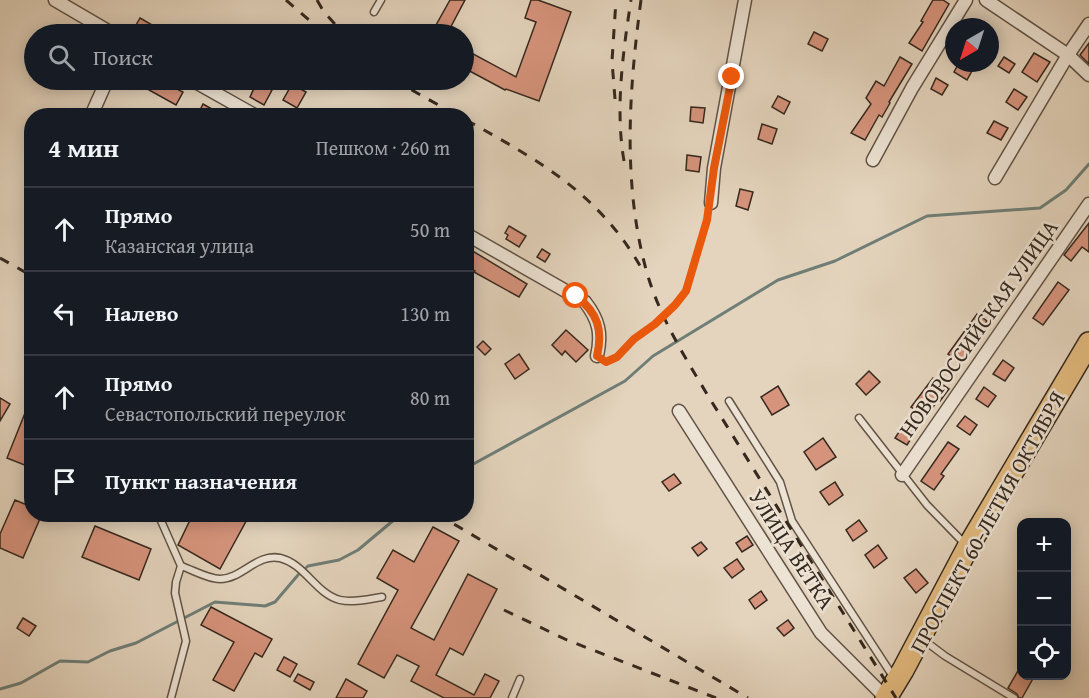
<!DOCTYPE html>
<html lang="ru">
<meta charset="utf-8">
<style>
:root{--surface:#171b24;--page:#20242c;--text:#f1f3f6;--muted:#9ea1a6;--line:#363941}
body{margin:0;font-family:"Gentium Book Plus",serif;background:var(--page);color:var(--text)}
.controls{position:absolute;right:18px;bottom:18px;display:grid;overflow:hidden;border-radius:12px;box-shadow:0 3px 15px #0003}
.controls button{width:54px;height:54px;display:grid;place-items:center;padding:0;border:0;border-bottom:2px solid var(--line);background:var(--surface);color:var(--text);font:30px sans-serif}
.compass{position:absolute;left:945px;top:18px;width:54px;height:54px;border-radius:50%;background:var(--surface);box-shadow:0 3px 15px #0003;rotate:219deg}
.stop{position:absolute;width:18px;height:18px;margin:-14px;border:4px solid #ea580c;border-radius:50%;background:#fff}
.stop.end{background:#ea580c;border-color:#fff;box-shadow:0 2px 6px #0008}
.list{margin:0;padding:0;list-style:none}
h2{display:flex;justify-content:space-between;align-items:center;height:78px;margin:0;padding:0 24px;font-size:26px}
h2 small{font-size:20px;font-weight:400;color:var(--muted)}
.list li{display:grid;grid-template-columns:39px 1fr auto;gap:18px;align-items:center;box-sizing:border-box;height:84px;padding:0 24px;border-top:2px solid var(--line)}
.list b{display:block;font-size:22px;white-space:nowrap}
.list p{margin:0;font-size:20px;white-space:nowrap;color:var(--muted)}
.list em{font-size:20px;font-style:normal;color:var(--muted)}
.icon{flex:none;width:33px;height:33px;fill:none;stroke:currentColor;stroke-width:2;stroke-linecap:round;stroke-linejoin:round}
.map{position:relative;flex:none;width:1089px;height:698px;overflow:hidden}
.search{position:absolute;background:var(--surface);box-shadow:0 3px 15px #0003;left:24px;top:24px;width:450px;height:66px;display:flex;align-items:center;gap:15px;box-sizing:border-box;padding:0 21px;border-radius:33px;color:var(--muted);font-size:22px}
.panel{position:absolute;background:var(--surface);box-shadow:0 3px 15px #0003;left:24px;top:108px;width:450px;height:414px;border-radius:24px}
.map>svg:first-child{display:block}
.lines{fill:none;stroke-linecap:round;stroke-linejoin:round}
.stream{stroke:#6f7e77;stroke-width:3}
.building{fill:#d7947d;stroke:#35281e;stroke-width:1.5}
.service-casing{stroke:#615346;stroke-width:9}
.minor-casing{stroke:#615346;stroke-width:15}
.trunk-casing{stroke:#35281e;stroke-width:24}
.path{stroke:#35281e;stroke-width:2;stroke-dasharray:1.5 3;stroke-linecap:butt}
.service{stroke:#ede3d4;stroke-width:6}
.minor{stroke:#ede3d4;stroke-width:12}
.trunk{stroke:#e2ba7e;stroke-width:21}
.rail{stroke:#35281e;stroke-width:3;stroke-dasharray:10 10;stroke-linecap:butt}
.route{stroke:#ea580c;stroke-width:8}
.labels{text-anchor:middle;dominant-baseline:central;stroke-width:5;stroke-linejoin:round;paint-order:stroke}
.street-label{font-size:22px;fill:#35281e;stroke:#ede3d4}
</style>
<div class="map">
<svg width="1089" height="698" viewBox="0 0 1089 698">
<rect width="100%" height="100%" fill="#e4d4bd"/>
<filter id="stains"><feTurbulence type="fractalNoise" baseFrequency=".00333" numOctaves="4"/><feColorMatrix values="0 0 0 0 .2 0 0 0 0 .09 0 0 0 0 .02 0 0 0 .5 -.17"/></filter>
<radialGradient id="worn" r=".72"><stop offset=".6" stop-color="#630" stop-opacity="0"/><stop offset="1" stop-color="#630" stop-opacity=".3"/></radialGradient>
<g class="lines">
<g class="stream">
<polyline points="466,468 625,381 653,356 778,280 835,261 927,216 1040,208 1066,190 1089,164"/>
<polyline points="0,689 21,683 60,661 88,662 110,651 136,643 215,602 265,606 275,602 298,575 308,566 339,560 358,550 401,514"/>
</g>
</g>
<g class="building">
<polygon points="450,0 465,0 447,34 431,34"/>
<polygon points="531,0 538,0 571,12 539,101 506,89 505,90 464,68 464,49 516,77 536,22 525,18"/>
<polygon points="933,0 943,0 949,4 922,51 909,43 923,22 921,21"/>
<polygon points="140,18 159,29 156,34 131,34"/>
<polygon points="814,32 828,39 822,51 808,44"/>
<polygon points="1089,43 1089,64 1080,55"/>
<polygon points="1034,53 1050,62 1037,82 1022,72"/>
<polygon points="900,57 912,64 889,102 890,103 882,117 879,115 865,140 851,133 871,104 866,98 876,81 884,86"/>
<polygon points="1004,57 1015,64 1009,73 998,66"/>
<polygon points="959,63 966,63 974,67 967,80 954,72"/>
<polygon points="936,78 948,85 942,95 931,89"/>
<polygon points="131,80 159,80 183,92 176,105"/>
<polygon points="257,82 272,90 264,105 250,97"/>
<polygon points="292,84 306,92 297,108 283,100"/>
<polygon points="1014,89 1027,97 1018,110 1006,102"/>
<polygon points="778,96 790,102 784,114 772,107"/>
<polygon points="203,104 224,116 197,116"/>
<polygon points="691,107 705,108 703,123 690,121"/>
<polygon points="994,121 1008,128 1001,140 987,133"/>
<polygon points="762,124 777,129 772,144 758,139"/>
<polygon points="687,155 701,157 699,172 686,170"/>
<polygon points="740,189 753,192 748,210 736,206"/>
<polygon points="1089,223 1089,252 1082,247 1071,261 1064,255"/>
<polygon points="509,226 526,236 519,247 506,239 508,235 505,233"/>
<polygon points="466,247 527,284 519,297 474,272 475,271 466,266"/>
<polygon points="542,249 550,254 545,262 537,257"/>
<polygon points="1058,282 1069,290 1043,325 1033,318"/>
<polygon points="977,314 987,321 969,346 971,348 960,363 948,354"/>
<polygon points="566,330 588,350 576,362 565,351 562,355 552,345"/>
<polygon points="483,341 491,349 485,355 477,347"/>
<polygon points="519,354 529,369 515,379 505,364"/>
<polygon points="1003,360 1014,368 1005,381 993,374"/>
<polygon points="869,371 880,382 866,395 856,384"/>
<polygon points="933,378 949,389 940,401 938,400 926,417 911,407"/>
<polygon points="778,386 789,405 772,415 761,397"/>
<polygon points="984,387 996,396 988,407 976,399"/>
<polygon points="0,398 10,404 0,421"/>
<polygon points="31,398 32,398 32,468 7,458"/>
<polygon points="965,416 977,425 970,435 957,426"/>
<polygon points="903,426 914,434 907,445 895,438"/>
<polygon points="823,438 836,457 816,470 804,452"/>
<polygon points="948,442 959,449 941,474 944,476 934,490 921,481"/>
<polygon points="674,474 681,483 669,491 662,482"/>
<polygon points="835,482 843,495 829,505 820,492"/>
<polygon points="15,500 32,507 32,514 42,514 23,558 0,548 0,534"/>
<polygon points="193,514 250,514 220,569 178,545"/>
<polygon points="859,520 867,531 853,541 846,530"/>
<polygon points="95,526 151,549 139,580 82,557"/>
<polygon points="433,527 459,541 411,628 434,640 468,574 497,589 463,655 450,648 436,675 474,695 485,674 499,681 490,698 444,698 411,681 419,666 397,655 384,678 358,664 398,590 377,578 393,550 414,562"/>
<polygon points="747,536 753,545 742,552 736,543"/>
<polygon points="701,542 707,549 698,556 692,548"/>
<polygon points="878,545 887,558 874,568 865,555"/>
<polygon points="737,559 744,569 732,578 724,568"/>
<polygon points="916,569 928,583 916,593 904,578"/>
<polygon points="761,591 767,600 755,609 749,600"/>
<polygon points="211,607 272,639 262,657 255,653 234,691 213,680 234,642 201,625"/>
<polygon points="23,618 36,626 29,636 17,628"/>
<polygon points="788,620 794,628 784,636 777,628"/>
<polygon points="284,657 297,664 290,677 277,670"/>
<polygon points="1022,664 1022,675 1035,675 1022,698 1019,698 1017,694 1008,688"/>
<polygon points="298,674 314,682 310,690 294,681"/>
<polygon points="346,679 367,691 363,698 336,698"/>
</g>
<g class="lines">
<g class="service-casing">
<g id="service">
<polyline points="374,12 381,0"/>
<polyline points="729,401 780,482 792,521 894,678"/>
<polyline points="859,418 927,505 965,544"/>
<polyline points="158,514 181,566 176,582 175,593 186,641 171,698"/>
<path d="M181,566C193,570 208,579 220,579C242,579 257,553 280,558C305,564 316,594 340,600C353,603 369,599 382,597"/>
<polyline points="925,641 945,656 1014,698"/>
<polyline points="512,698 520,679"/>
</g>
</g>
<g class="minor-casing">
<g id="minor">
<polyline points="55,0 113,34"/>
<polyline points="986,0 1068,55 1089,75"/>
<polyline points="192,80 256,116"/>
<polyline points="91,116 107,80"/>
<polyline points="873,160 912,88 966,0"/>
<polyline points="995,178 1068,55 1089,24"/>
<polyline points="711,203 714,168 745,0"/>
<path d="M466,234L585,302C599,320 602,334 597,356"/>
<polyline points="679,411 821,633 886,698"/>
<polyline points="902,475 1089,204"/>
</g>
</g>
<g class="trunk-casing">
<polyline id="trunk" points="886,698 903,670 968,547 1089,343"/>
</g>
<path class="path" d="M608,361C619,357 626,345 636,338C652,326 669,314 681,298C694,281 704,236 708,214"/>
<use href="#service" class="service"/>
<use href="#minor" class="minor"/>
<use href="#trunk" class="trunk"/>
<g class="rail">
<polyline points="286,0 325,34"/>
<polyline points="317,0 324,12 344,34"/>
<path d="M641,0C629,90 622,184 647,273C660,318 686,359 710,399L896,698"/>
<polyline points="394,80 458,116"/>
<polyline points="615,99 612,61 616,0"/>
<path d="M466,120C540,161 601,195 643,271"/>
<path d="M624,161C615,109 623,52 631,0"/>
<polyline points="0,258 32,276"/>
<polyline points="437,514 748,698"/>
<polyline points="504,610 567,640 716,698"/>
</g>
</g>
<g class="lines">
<path class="route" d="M576,296C598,313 603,330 597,356L606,362L617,357L634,339L655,324L675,305L686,291L707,220L714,168L732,77"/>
</g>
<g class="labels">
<g class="street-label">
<text transform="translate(978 328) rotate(-55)">НОВОРОССИЙСКАЯ УЛИЦА</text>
<text transform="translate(987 522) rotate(-61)">ПРОСПЕКТ 60-ЛЕТИЯ ОКТЯБРЯ</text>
<text transform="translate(792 549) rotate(57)">УЛИЦА ВЕТКА</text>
</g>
</g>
<rect width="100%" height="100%" filter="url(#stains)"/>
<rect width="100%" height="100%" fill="url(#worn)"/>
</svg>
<div class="controls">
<button>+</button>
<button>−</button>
<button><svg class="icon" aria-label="locate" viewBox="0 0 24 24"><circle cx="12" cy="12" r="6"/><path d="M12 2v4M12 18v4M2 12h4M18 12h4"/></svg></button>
</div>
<svg class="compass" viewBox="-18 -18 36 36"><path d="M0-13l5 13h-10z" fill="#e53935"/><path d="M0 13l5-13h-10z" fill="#9ea1a6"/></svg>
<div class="stop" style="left:576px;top:296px"></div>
<div class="stop end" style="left:732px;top:77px"></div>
<div class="search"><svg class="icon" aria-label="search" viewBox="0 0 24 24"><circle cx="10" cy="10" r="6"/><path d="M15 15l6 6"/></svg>Поиск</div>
<section class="panel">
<h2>4 мин<small>Пешком · 260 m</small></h2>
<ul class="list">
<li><svg class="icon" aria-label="ahead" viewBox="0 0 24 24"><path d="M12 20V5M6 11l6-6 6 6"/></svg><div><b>Прямо</b><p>Казанская улица</p></div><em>50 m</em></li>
<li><svg class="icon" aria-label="left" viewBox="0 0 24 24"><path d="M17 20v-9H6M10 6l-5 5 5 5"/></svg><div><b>Налево</b></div><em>130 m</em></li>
<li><svg class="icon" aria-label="ahead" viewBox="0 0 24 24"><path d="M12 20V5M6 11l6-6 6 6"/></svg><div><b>Прямо</b><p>Севастопольский переулок</p></div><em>80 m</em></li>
<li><svg class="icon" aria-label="arrive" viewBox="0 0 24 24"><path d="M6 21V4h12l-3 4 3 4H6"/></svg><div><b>Пункт назначения</b></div></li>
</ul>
</section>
</div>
